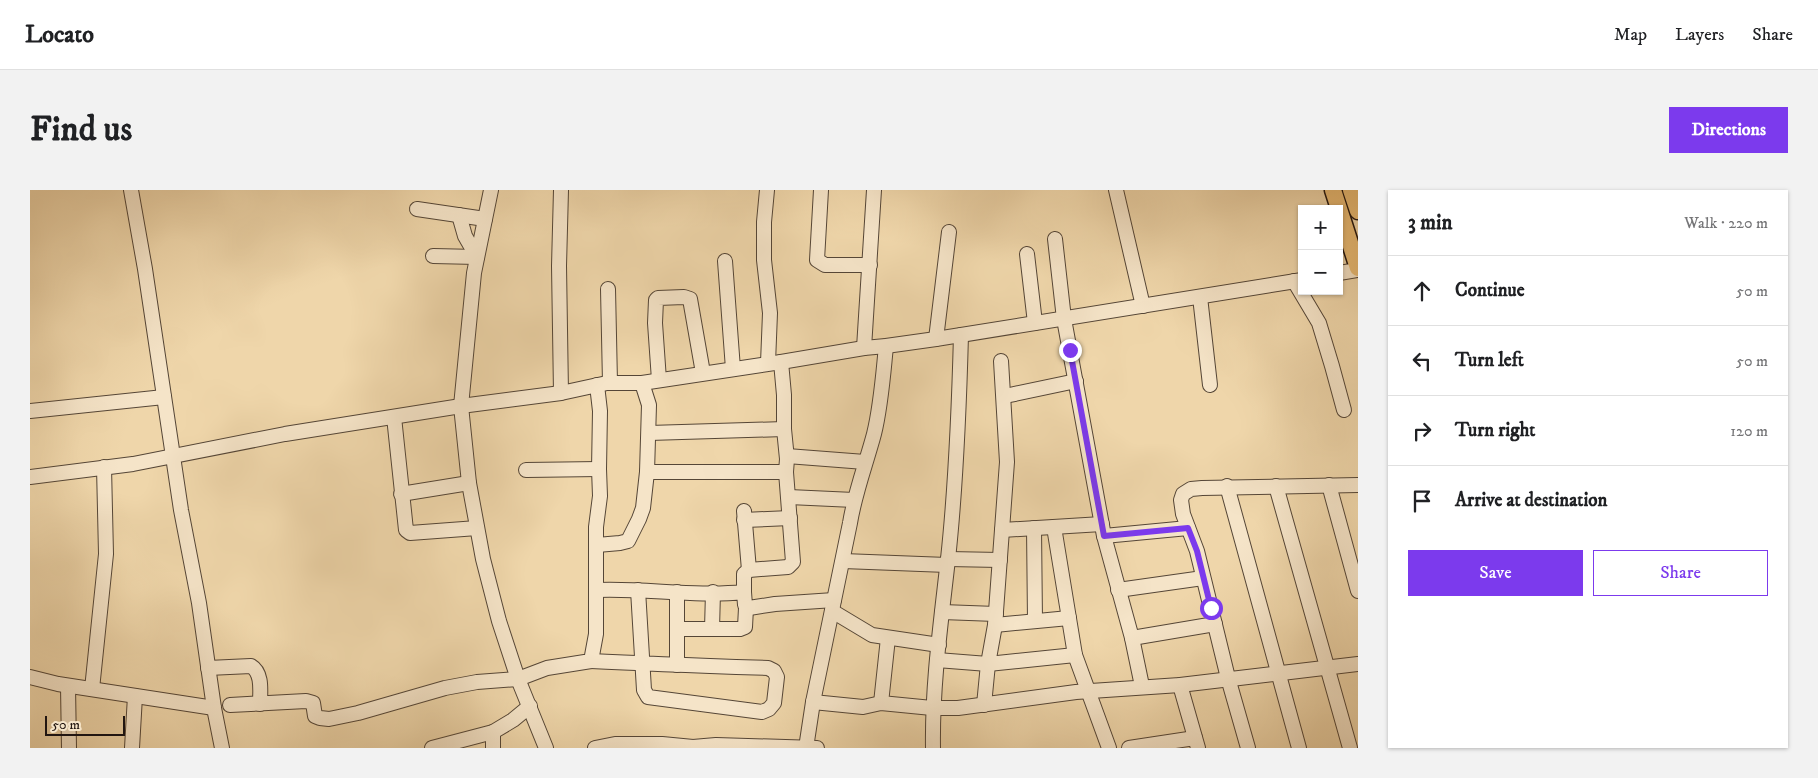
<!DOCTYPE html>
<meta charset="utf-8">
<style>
:root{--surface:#fff;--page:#f2f2f2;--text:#202124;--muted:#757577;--line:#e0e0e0;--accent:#7c3aed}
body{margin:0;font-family:"IM FELL DW Pica",serif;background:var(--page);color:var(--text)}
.controls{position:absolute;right:15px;top:15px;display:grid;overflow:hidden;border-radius:0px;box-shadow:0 1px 4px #0004}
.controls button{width:45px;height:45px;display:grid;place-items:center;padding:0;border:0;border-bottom:1px solid var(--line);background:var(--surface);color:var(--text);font:25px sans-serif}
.scale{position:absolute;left:15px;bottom:12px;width:80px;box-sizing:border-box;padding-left:5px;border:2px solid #221611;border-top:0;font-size:14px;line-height:18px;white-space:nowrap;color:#221611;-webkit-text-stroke:4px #f5e4c8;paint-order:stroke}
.stop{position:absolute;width:15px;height:15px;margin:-11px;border:4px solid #7c3aed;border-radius:50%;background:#fff}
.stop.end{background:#7c3aed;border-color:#fff;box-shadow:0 1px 5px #0008}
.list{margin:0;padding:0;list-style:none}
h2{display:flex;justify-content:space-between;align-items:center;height:65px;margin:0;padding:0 20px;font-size:21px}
h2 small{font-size:16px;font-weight:400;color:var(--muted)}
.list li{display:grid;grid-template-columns:32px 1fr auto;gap:15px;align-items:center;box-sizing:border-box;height:70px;padding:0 20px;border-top:1px solid var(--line)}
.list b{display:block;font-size:19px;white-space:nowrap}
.list em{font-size:16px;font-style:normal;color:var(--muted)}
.actions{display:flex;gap:10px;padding:15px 20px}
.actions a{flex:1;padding:11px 0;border:1px solid var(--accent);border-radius:0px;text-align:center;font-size:18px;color:var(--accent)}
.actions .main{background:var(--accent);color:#fff}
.icon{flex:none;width:28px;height:28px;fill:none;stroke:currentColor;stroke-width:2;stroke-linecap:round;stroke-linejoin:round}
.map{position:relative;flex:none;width:1328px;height:558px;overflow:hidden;border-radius:0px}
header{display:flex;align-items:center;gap:30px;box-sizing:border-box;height:70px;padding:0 25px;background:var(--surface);border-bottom:1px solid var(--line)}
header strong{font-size:24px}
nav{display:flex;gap:28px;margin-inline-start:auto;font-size:18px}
.intro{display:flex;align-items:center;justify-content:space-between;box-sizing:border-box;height:120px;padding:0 30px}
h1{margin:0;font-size:35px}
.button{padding:12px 22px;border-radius:0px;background:var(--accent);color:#fff;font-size:18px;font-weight:700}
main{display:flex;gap:30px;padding:0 30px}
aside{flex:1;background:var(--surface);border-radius:0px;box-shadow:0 1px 4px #0004}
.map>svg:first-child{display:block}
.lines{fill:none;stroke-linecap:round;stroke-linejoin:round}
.minor-casing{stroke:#554637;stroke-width:16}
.major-casing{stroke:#221611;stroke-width:19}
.minor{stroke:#f5e4c8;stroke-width:14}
.major{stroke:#e8bb75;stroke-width:16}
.route{stroke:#7c3aed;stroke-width:6}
</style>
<header>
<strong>Locato</strong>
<nav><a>Map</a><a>Layers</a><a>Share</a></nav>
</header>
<div class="intro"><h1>Find us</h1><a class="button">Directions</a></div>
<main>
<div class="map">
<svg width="1328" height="558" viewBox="0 0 1328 558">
<rect width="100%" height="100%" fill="#efd6aa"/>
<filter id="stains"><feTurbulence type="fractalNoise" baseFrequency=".004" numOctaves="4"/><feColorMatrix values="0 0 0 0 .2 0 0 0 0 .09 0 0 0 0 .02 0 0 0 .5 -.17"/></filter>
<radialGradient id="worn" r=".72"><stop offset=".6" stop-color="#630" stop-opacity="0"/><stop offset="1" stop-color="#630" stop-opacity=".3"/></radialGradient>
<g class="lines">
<g class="minor-casing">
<g id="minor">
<polyline points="101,0 115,79 151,320 169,413 184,518 192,558"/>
<polyline points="461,0 444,83 431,216 439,293 453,369 469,431 488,489 516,558"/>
<polyline points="531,0 529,76 531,203"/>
<polyline points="737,0 734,32 734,70 740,123 738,173"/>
<polyline points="791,0 787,70 795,75 840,75"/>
<polyline points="1086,0 1113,116"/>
<polyline points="387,19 455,29"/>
<polyline points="429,25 435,46 447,67"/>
<polyline points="1025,49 1034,129 1074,346 1102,448 1112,496"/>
<polyline points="997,64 1005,133"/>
<polyline points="403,66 447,67"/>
<polyline points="695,71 703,179"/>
<polyline points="1309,83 1328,80"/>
<polyline points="1264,91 1289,133 1302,176 1314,220"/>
<polyline points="578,99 580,193"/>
<polyline points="1170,107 1180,195"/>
<polyline points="906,149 919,42"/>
<polyline points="834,158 844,0"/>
<polyline points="629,190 625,133 626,110 628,108 654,107 660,109 673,183"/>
<polyline points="975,206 1046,191"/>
<polyline points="0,221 134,207"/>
<polyline points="364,227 376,340 380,343 447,338"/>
<polyline points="619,243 754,239"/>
<polyline points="757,266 835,272"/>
<polyline points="496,280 569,279"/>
<polyline points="617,282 756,282"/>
<polyline points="0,287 103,274 255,244 431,216 531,203 577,193 612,193 751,172 834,158 856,156 906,149 1272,90"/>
<polyline points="1299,295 1328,401"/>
<polyline points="1197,296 1269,558"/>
<polyline points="1246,296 1320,558"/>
<polyline points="371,304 439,293"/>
<polyline points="759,307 824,310"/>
<polyline points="714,321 719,380"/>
<polyline points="714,330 760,328"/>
<polyline points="1024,337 1045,465 1079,558"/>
<polyline points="1004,338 1005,431"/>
<polyline points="972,340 1072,334"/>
<polyline points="1074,346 1158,338"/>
<polyline points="567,355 590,353 598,351 609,329 613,318 617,282 619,215 612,193"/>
<polyline points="918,369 970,370"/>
<polyline points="813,371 917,375"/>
<path d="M567,400C616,398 665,407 714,402L715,415L719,418L745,414L804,410"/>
<polyline points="1088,400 1173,388"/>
<polyline points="714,402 714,384 719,380 758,377 763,372 756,282 757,269 754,239 754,205 751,172"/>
<polyline points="802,421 842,445 909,455"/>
<polyline points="912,422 966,424"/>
<polyline points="965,435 1039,428"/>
<polyline points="647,439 710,439 715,437 716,418"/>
<polyline points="682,439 683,402"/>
<polyline points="1102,448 1185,434"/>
<polyline points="907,470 958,474 1045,465"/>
<path d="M561,471C620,474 679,476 738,478L744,481L747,487L744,513L739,519L732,522L618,507L614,500L608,400"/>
<polyline points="647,475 647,402"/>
<path d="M178,478L221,476C233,483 230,502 230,514"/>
<polyline points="0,487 28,494 184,518"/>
<polyline points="1150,495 1168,558"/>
<polyline points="38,496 39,558"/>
<polyline points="62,499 76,364 74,277"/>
<polyline points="783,512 833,517 851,513 902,518 928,518 1046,502 1150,495 1328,474"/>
<polyline points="851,513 858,448"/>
<polyline points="200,515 276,511 283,513 285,526 290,528 299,529 328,523 415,498 447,492 488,489 517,478 561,471 566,444 566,337 570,306 569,279 570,221 567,195"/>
<polyline points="954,515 958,474 965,435 977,272 971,171"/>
<polyline points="463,542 463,558"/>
<polyline points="102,558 105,506"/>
<polyline points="402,558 463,542 483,530 500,516"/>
<polyline points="565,558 585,554 632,554 663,557 686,555 787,558"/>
<path d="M776,558L783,512L820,333C825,302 836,274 844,244C851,216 853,186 856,156"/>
<path d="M903,558C902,495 911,432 918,369C926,295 929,220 931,145"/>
<polyline points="1099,558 1165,548"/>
<polyline points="1218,558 1198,488 1167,361 1153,324 1151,310 1153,304 1161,299 1172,298 1328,295"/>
</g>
</g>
<g class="major-casing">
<g id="major">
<polyline points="1303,0 1328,78"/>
<polyline points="1321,0 1328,21"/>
</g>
</g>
<use href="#minor" class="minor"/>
<use href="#major" class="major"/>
</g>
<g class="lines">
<polyline class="route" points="1040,160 1074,346 1158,338 1167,361 1181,418"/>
</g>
<rect width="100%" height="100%" filter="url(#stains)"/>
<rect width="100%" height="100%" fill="url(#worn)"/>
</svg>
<div class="controls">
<button>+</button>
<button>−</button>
</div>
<div class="scale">50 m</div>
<div class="stop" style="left:1181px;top:418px"></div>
<div class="stop end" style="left:1040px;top:160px"></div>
</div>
<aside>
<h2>3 min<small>Walk · 220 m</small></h2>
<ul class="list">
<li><svg class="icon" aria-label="ahead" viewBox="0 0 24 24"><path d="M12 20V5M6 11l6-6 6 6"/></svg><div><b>Continue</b></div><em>50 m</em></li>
<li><svg class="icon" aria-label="left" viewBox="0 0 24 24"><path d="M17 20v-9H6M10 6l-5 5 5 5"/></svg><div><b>Turn left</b></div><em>50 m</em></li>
<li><svg class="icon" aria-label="right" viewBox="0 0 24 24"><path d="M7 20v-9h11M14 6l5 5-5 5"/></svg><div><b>Turn right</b></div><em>120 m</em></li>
<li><svg class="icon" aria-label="arrive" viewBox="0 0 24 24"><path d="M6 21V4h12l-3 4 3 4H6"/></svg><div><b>Arrive at destination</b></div></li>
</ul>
<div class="actions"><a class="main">Save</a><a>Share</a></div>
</aside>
</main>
